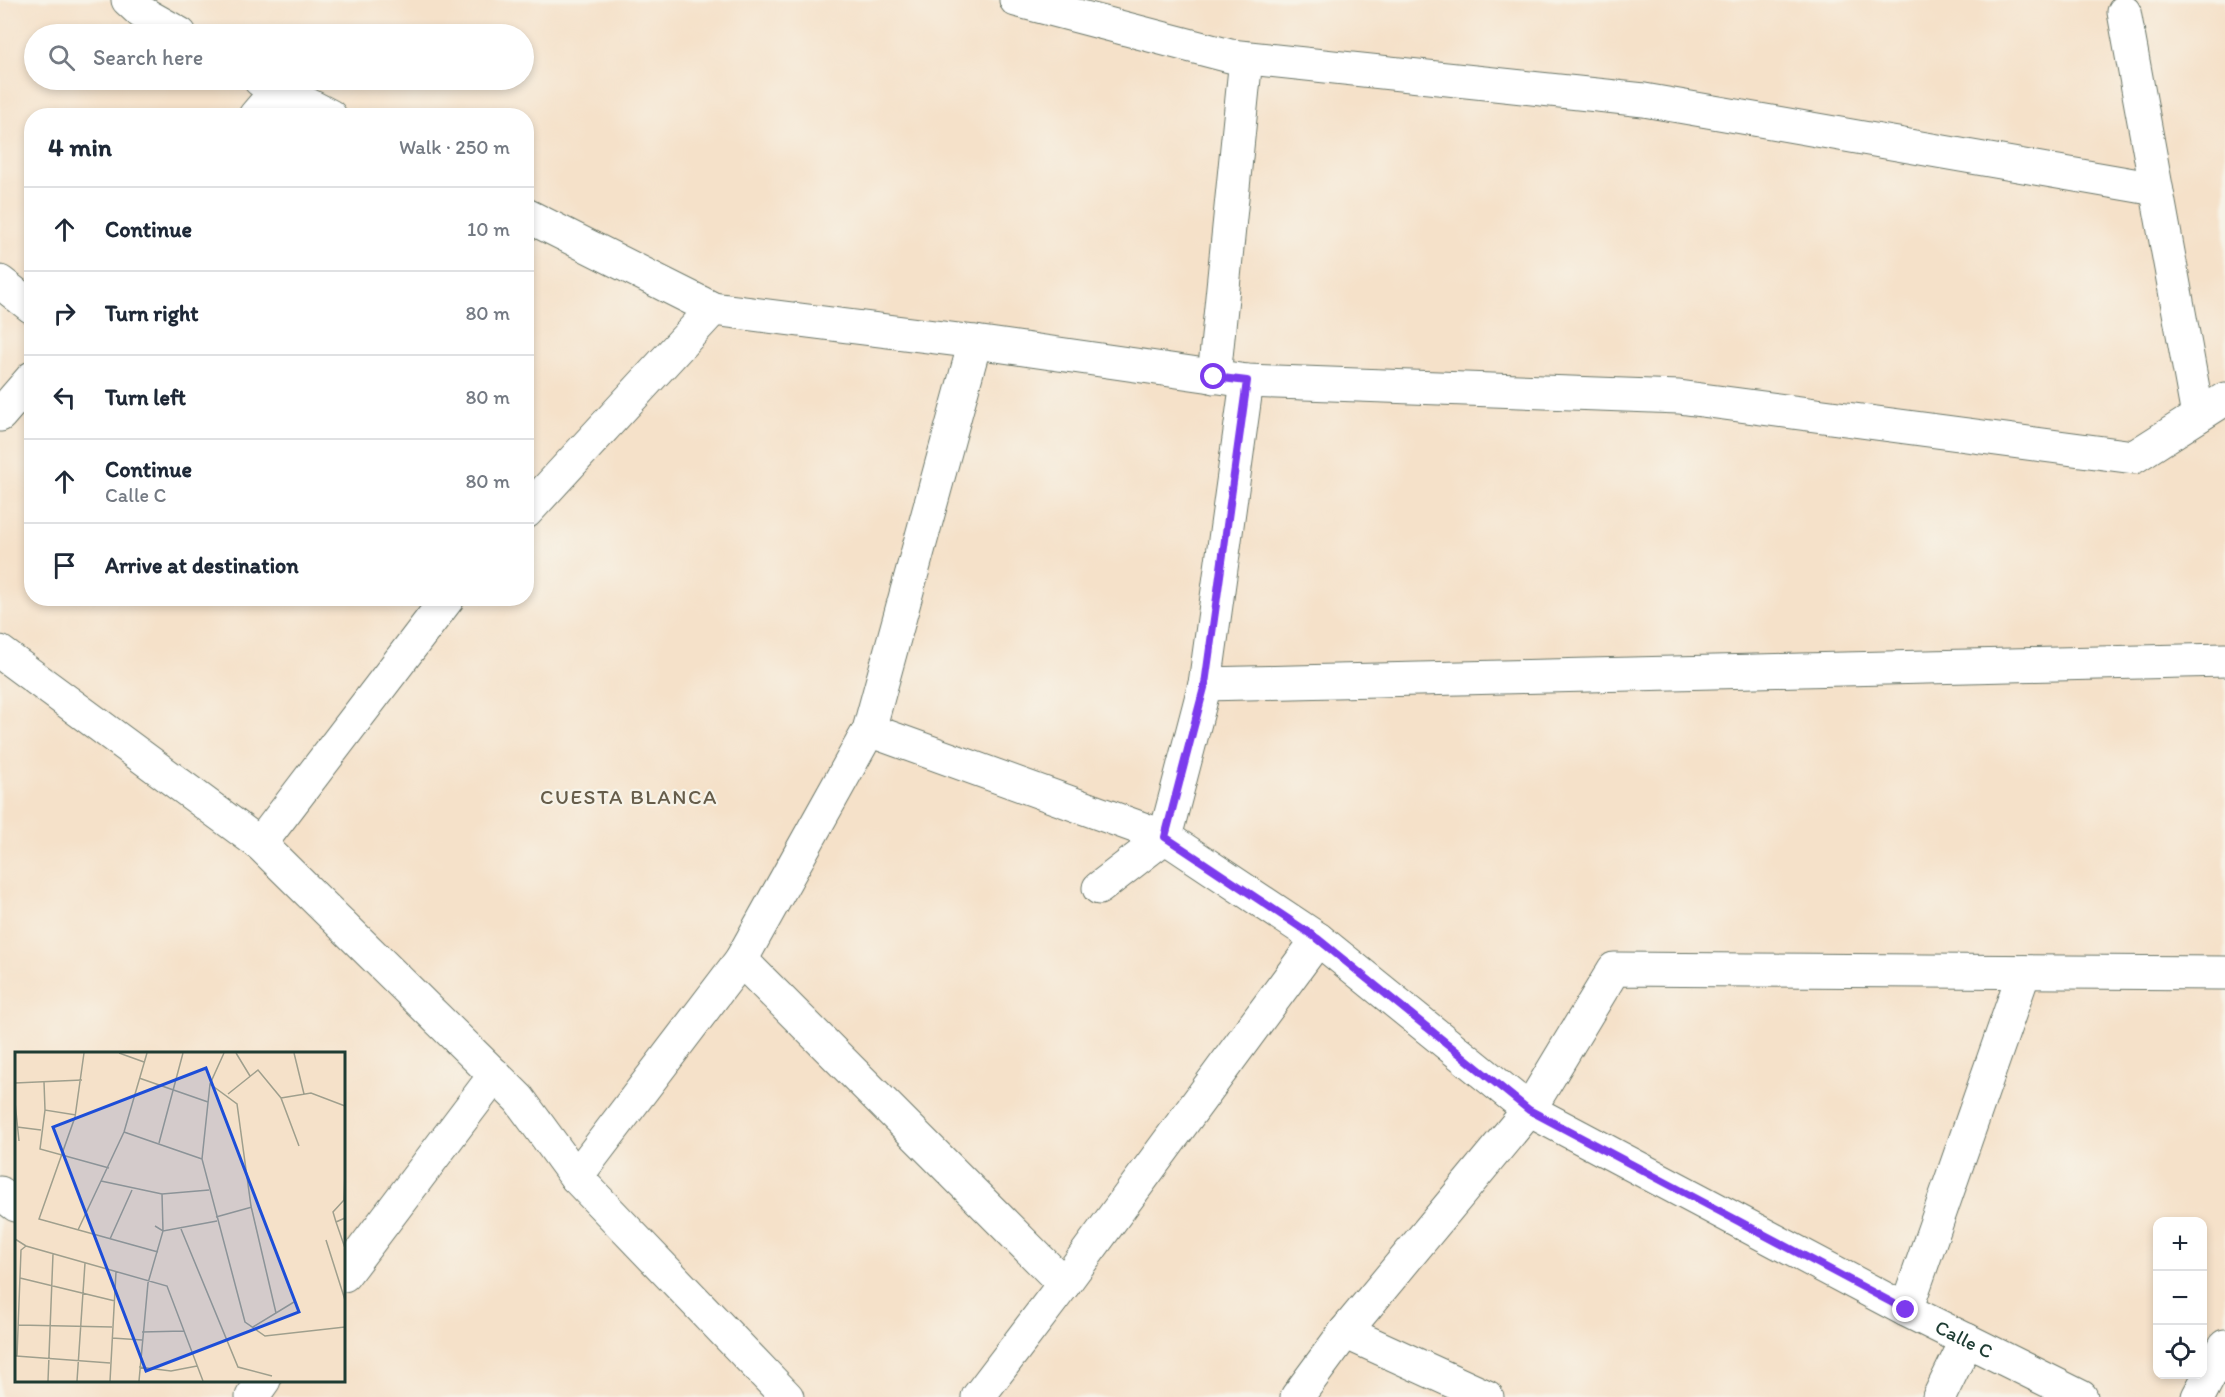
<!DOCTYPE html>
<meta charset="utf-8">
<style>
:root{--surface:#fff;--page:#f6f6f7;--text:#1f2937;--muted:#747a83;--line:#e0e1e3}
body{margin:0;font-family:Itim,sans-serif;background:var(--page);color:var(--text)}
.controls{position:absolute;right:18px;bottom:18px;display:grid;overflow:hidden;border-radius:12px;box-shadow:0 3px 9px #0003}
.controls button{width:54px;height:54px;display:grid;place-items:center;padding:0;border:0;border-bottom:2px solid var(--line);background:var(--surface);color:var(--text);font:30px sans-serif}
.stop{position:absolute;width:18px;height:18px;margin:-14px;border:4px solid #7c3aed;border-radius:50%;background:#fff}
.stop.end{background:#7c3aed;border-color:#fff;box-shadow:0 2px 6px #0008}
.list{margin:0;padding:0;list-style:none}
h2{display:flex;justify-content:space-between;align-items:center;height:78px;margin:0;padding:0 24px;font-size:26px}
h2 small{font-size:20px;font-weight:400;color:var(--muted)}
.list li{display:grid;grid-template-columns:39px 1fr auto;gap:18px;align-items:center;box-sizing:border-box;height:84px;padding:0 24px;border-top:2px solid var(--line)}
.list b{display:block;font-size:22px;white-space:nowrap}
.list p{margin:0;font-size:20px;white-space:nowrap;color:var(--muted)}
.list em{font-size:20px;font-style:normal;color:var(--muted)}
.icon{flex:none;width:33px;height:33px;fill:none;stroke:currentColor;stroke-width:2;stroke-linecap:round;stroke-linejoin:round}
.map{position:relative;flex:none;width:2225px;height:1397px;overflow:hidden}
.search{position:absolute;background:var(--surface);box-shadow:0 3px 9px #0003;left:24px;top:24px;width:510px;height:66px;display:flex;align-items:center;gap:15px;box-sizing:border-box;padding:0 21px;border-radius:33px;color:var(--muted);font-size:22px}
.panel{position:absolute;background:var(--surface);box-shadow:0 3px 9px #0003;left:24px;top:108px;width:510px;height:498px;border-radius:24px}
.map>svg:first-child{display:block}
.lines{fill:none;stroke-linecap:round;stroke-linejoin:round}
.street-casing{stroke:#6a7668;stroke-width:35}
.street{stroke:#fff;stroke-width:33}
.route{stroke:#7c3aed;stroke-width:8}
.labels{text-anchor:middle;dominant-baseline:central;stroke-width:4.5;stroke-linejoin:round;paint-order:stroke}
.street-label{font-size:20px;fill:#1f3d34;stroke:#f7f3e8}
.neighbourhood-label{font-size:21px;letter-spacing:1.5px;fill:#665d4a;stroke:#f7f3e8}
.inset-road{fill:none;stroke:#9f9f8d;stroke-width:1.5}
.view{fill:#1d4ed8;fill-opacity:0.15;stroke:#1d4ed8;stroke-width:3}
.inset-edge{fill:none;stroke:#1f3d34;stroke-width:3}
</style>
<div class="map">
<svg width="2225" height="1397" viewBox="0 0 2225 1397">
<rect width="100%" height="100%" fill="#f7f3e8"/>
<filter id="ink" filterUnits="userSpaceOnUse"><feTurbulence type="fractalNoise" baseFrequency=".0167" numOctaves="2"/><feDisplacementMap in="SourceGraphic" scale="12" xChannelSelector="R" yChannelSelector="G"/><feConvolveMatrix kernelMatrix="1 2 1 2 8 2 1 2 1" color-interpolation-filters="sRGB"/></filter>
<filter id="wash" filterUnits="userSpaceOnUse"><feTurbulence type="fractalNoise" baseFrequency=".008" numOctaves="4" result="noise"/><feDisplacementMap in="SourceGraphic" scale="24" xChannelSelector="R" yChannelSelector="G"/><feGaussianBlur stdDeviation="1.35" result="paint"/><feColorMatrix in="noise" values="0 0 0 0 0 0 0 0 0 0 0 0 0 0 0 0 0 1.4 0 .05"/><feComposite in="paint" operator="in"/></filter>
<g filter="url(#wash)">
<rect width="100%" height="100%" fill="#f5e1c9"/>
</g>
<g filter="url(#ink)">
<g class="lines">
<g class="street-casing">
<g id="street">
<polyline points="128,0 141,12 180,34"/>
<polyline points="1016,0 1230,56 1644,100 2156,189"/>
<polyline points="2124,12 2198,416"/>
<polyline points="260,80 330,116"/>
<polyline points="255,116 278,89"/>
<polyline points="526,215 713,309 975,342 1247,381 1679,397 2134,457 2225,399"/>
<polyline points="0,282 32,307"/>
<polyline points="1214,377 1246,58"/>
<polyline points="0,415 32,378"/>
<polyline points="526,512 713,309"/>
<polyline points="0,652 260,844 519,1099 576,1177 787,1397"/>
<polyline points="1205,684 2225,660"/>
<path id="s1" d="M869,730L1165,837L1318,939L1529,1110L1906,1310L2081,1397"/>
<polyline points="260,844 448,598"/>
<polyline points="1099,888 1165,837 1205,684 1247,381"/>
<polyline points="741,960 1064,1284"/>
<polyline points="576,1177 741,960 869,730 975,342"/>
<polyline points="0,1193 16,1205"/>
<polyline points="344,1275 495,1075"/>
<polyline points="1906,1310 2024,972"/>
<polyline points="1345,1332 1487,1397"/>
<polyline points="252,1397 264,1380"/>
<polyline points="978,1397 1064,1284 1318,939"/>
<polyline points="1297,1397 1345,1332 1529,1110 1614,969 2225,973"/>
<polyline points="1939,1397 1967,1340"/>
<polyline points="2198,1397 2225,1346"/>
</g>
</g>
<use href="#street" class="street"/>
</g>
</g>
<g class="lines" filter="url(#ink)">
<polyline class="route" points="1214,377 1247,381 1205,684 1165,837 1318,939 1529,1110 1906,1310"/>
</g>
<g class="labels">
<g class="street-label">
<text stroke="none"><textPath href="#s1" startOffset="1262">Calle C</textPath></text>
</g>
<g class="neighbourhood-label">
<text x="629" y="796">CUESTA BLANCA</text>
</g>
</g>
<g transform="translate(15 1052)">
<rect width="330" height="330" fill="#f5e1c9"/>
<path class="inset-road" d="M69,1L60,65L24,167L143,200M104,1L129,10M209,1L195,32L187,107L230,270L250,284L330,275M221,1L235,24M279,1L289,42M124,26L193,50M29,30L30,58M0,31L67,28M195,32L222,52L236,154L261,261M213,42L243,18L266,46L284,94M266,46L296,41L330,54M0,50L4,89M61,63L30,58L25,97L94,116M2,75L26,78M109,80L187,107M144,91L168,1M86,129L147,142L194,138M201,165L237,155M330,166L321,170L330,196M321,170L318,160L329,148L330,120M140,174L148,179L202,169M166,177L223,315L257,324M63,178L109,80L132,1M0,187L11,194L152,234L188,329M95,187L117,138M311,188L330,248M5,226L100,249M3,273L97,275M238,275L279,250M127,280L169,279M97,286L127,288M1,304L95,311M2,304L6,198L11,194M124,315L156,319L182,314M33,329L38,202M62,329L70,211M95,329L101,220M124,329L133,231L148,179L147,142"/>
<path class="view" d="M191,16L284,260L131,319L38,75Z"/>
<rect width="330" height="330" class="inset-edge"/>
</g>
</svg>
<div class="controls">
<button>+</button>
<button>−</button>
<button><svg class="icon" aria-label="locate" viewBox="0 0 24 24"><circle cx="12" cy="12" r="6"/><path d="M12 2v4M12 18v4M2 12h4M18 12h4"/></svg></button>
</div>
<div class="stop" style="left:1214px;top:377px"></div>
<div class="stop end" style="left:1906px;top:1310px"></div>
<div class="search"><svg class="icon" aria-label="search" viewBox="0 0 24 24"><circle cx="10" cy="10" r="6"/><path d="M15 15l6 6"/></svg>Search here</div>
<section class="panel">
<h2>4 min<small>Walk · 250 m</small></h2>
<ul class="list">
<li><svg class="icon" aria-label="ahead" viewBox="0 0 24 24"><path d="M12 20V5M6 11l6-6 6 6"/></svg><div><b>Continue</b></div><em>10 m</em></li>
<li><svg class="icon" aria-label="right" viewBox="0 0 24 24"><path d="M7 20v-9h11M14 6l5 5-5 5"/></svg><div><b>Turn right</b></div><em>80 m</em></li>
<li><svg class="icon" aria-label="left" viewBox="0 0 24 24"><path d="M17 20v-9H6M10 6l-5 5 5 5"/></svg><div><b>Turn left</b></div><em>80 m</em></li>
<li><svg class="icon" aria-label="ahead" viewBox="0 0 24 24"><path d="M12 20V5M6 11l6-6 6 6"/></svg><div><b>Continue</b><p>Calle C</p></div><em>80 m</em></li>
<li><svg class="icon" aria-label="arrive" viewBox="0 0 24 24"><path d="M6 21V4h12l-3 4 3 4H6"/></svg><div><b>Arrive at destination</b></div></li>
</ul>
</section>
</div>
